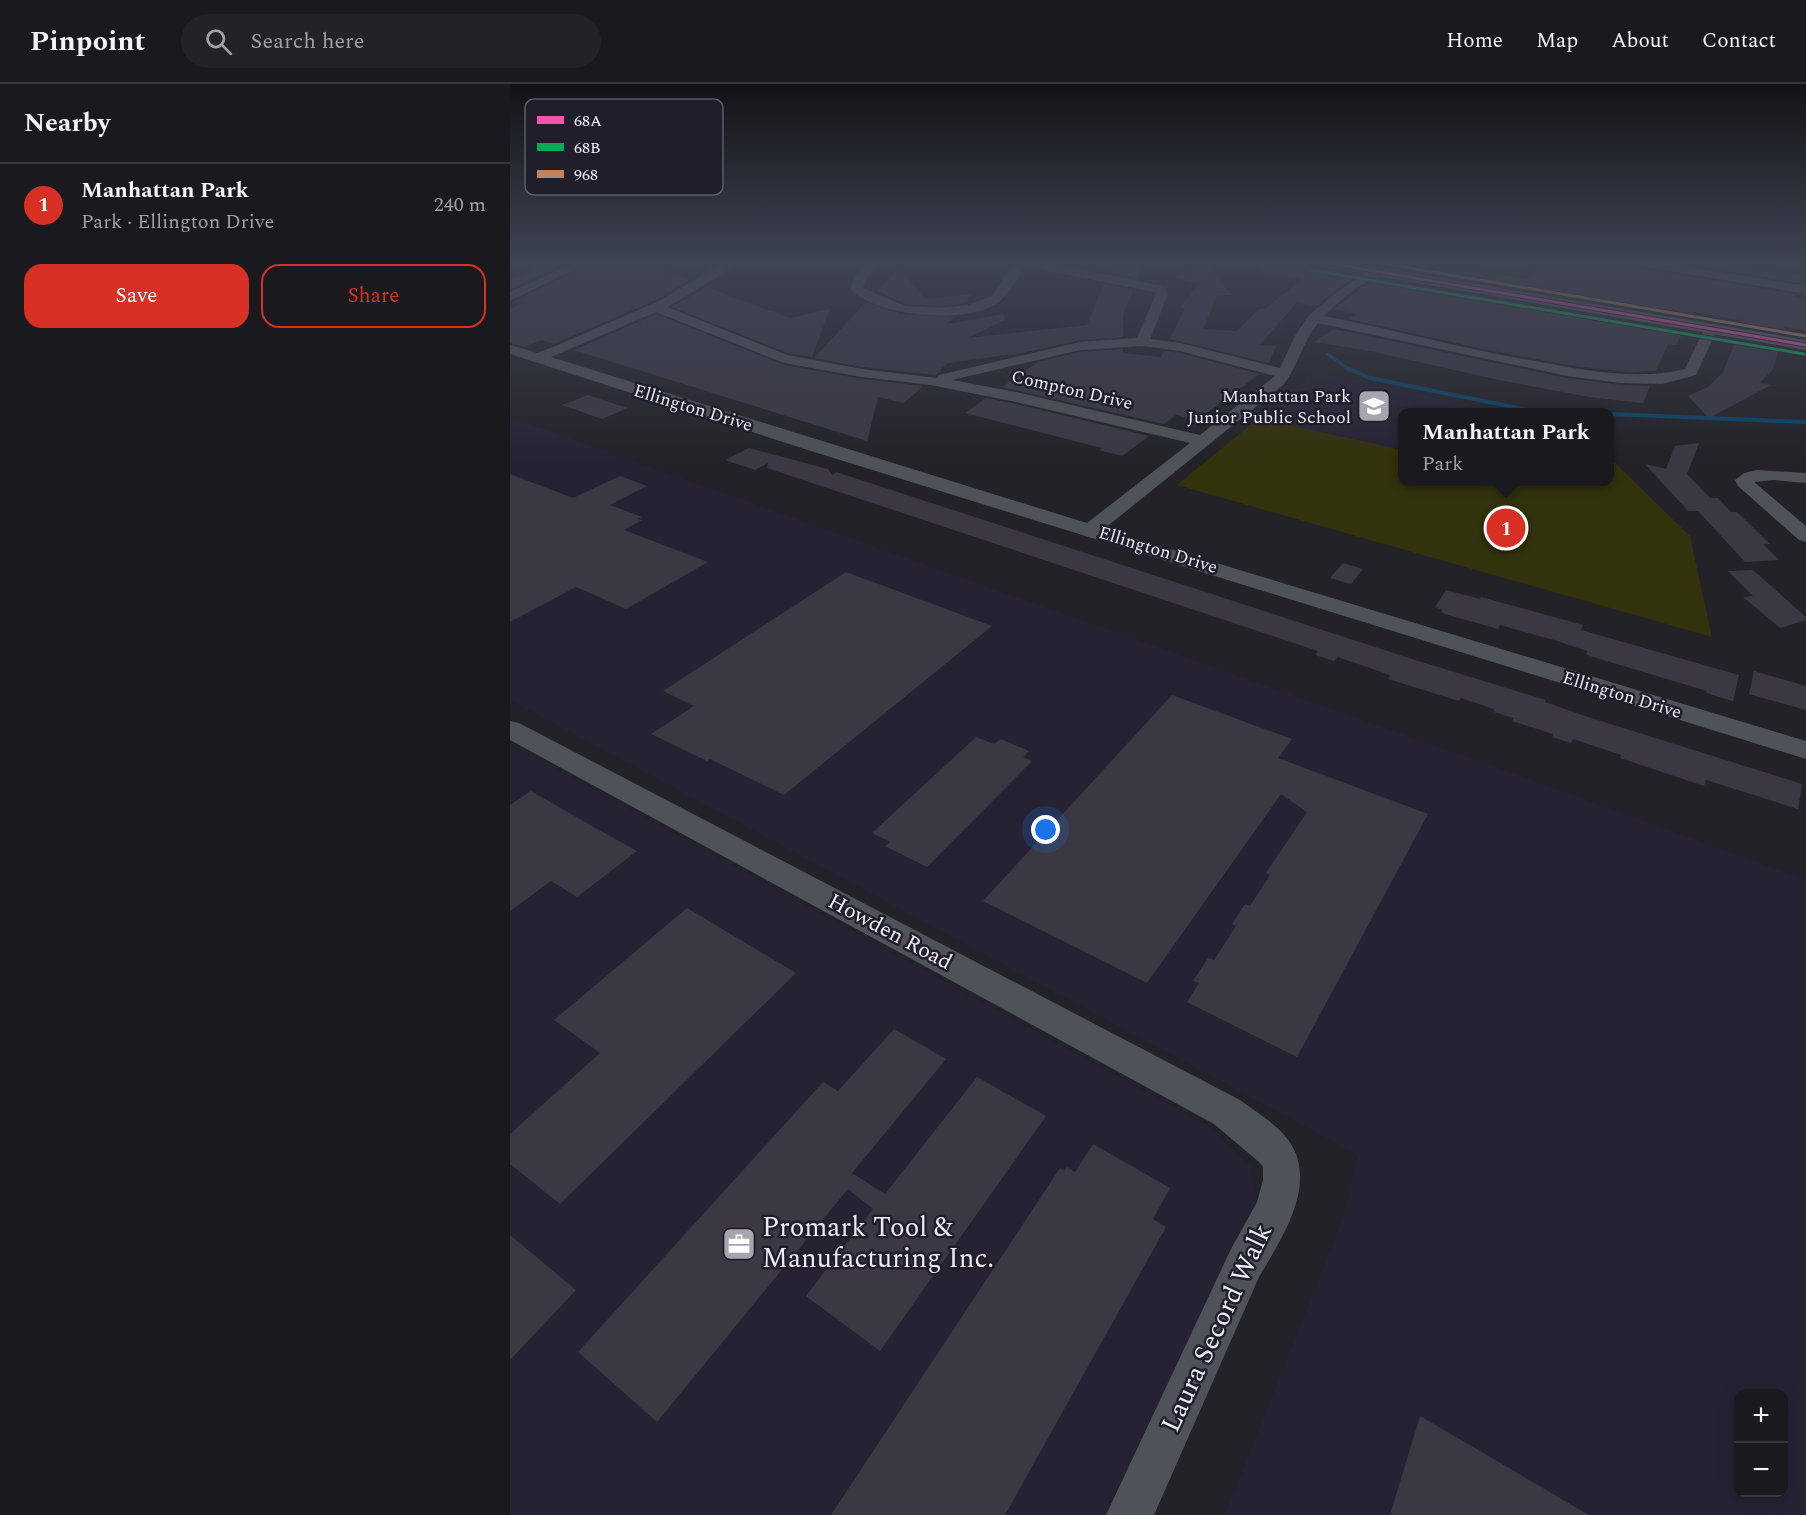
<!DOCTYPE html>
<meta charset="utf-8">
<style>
:root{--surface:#1a1a1e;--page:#232327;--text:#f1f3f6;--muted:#9fa1a4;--line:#38383c;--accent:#d93025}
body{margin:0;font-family:Spectral,serif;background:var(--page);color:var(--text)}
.controls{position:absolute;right:18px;bottom:18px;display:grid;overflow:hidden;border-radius:12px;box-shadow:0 3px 15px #0003}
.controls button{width:54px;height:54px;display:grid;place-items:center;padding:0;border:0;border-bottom:2px solid var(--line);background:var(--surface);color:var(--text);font:30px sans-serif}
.you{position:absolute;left:536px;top:746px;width:21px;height:21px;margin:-15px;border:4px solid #fff;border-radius:50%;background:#1a73e8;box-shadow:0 0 0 9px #1a73e833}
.badge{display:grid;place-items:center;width:39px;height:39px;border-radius:50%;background:var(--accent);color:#fff;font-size:20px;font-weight:700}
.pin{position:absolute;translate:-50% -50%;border:3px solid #fff;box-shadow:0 2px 6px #0006}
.popup{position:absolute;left:888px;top:324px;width:216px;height:78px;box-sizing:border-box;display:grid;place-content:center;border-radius:12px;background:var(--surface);filter:drop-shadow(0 2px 4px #0005);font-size:20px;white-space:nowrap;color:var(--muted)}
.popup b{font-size:22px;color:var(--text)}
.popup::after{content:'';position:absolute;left:50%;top:100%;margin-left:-12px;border:12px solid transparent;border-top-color:var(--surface)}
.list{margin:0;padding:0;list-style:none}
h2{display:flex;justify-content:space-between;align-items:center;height:78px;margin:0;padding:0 24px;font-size:26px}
h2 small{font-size:20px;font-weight:400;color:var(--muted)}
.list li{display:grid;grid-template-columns:39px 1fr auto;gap:18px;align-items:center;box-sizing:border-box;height:84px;padding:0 24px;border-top:2px solid var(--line)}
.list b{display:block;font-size:22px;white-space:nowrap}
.list p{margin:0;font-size:20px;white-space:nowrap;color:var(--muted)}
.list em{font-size:20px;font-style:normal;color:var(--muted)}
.actions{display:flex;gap:12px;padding:18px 24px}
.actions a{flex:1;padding:14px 0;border:2px solid var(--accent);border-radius:18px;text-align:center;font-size:21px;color:var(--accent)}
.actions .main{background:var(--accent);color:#fff}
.icon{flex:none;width:33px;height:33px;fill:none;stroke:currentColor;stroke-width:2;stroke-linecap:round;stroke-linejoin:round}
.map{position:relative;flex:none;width:1296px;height:1431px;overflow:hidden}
header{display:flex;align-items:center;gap:36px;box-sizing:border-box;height:84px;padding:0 30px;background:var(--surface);border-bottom:2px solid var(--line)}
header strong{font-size:28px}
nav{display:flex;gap:33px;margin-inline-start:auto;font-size:21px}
.search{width:420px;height:54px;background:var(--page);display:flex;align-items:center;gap:15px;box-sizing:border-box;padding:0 21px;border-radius:33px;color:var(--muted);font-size:22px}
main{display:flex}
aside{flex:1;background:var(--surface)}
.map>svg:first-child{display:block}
.built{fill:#262234;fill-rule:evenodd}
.green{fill:#32320c}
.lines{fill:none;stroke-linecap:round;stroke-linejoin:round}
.stream-far1{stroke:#0a4568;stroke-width:3}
.stream{stroke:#0a4568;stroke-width:4}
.building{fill:#3b3844}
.street{fill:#505259;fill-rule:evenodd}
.secondary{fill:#5a5d66;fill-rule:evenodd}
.bus-1-casing{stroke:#211e2c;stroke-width:5}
.bus-2-casing{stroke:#211e2c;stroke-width:5}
.bus-3-casing{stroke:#211e2c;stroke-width:5}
.bus-1{stroke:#f653ac;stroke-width:3}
.bus-2{stroke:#06aa56;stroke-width:3}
.bus-3{stroke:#bb8660;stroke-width:3}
.labels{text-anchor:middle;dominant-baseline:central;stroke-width:5;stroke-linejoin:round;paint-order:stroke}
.far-street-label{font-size:18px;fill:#ecebf5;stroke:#211e2c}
.far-poi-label{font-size:18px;fill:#ecebf5;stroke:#211e2c;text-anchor:end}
.street-label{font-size:22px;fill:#ecebf5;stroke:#211e2c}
.near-poi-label{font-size:27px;fill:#ecebf5;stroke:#211e2c;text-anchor:start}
.near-street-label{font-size:27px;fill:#ecebf5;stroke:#211e2c}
.key{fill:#211e2c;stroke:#5e5c68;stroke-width:1.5}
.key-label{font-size:16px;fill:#ecebf5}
</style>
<header>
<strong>Pinpoint</strong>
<div class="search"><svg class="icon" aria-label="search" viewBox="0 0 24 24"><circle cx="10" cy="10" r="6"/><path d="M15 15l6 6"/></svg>Search here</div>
<nav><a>Home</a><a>Map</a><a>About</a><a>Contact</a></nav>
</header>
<main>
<aside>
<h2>Nearby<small></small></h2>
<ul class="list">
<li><span class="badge">1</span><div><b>Manhattan Park</b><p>Park · Ellington Drive</p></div><em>240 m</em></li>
</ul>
<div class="actions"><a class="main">Save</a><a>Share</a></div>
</aside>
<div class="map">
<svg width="1296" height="1431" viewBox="0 0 1296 1431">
<rect width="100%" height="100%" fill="#232228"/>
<g class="built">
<polygon points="806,287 933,315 998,328 892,328 892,366 749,334"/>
<path d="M0,333L1022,696L1296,796V1431H715L835,1129L848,1071L0,616ZM1228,1310H1274V1408H1228Z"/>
<polygon points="0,659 699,1042 741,1082 745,1119 598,1431 0,1431"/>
</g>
<polygon class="green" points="749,334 892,366 892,398 1100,398 1100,374 1180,452 1202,553 667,401"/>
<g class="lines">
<polyline class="stream-far1" points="817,270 839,285"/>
<g class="stream">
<polyline points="837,284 860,294 1023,327 1058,328"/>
<polyline points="1100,330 1296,338"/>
</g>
</g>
<g class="building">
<polygon points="42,177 61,177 0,206 0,196"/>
<polygon points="84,177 154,177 153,186 179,196 148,215 44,260 32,256 15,263 0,259 0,225 13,219 3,218"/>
<polygon points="752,177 794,177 803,183 848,191 806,222 787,218 750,261 766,262 759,279 660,255 675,224 670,224 689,199 666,194 695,178 722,211 707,211 693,245 727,247 749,225 755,225 793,195 751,187"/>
<polygon points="1033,177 1112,177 1119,182 1285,210 1285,213 1296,215 1296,247 1275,243 1273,250 1231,243 1234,237 1184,228 1181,234 901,187 912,179 1016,195"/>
<polygon points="1160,177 1201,177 1292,191 1289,199"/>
<polygon points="604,178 631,183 627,194 600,189"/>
<polygon points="389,185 416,215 463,210 455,219 431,222 396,220 367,207"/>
<polygon points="870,195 1174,247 1166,261 1158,260 1146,287 1119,288 1063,282 973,265 839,235 847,230 824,225 851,204"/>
<polygon points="594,200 623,206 613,231 613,253 570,256 512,269 438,279 425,291 352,283 304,274 356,218 391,230 444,233 437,240 493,230 495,236 457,254 577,241"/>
<polygon points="196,203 280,234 320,225 302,273 278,269 162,223"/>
<polygon points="146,230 274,281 352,295 413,302 394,319 368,313 357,357 64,266"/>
<polygon points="824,245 1057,294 1110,301 1140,302 1133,319 1079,313 989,296 860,267 804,258"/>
<polygon points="1226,256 1269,264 1263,285 1250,299 1261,301 1199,334 1178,312 1198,303 1213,288"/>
<polygon points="613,265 613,269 651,273 654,267 670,269 750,290 687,336 666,331 654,340 492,303 528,278 570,268"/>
<polygon points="78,311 93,316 118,324 92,335 52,321"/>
<polygon points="476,314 506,320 639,352 612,372 589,366 592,364 455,329"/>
<polygon points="1189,359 1177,390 1200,414 1208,414 1221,428 1227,428 1260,460 1253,460 1269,476 1235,478 1188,427 1178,427 1135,380 1156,385 1165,362"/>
<polygon points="239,364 318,385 322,391 326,388 360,399 902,575 1036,616 1035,618 1075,632 1292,700 1288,725 1196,696 1194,702 1110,674 1111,671 1063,655 1061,659 1042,653 1043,650 1002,637 1004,634 984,628 984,625 951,614 949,617 878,595 880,591 828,573 824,577 805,571 808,567 257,384 258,379 245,386 215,376"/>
<polygon points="0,390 63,414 110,392 137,402 100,421 132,433 127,435 132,436 114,446 198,478 116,525 66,503 0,538"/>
<polygon points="833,479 853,485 841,500 820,494"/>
<polygon points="1243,486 1296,533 1296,536 1270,544 1233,513 1243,512 1218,487"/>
<polygon points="336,488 482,542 274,711 200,675 197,677 141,650 184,622 153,607"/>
<polygon points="936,506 970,515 971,513 1073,541 1071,546 1229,591 1223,617 1196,609 1197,607 1080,572 1076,570 1077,567 1044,556 990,541 988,545 935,530 931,528 933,526 925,523"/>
<polygon points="1244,587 1296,602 1296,626 1239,610"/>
<polygon points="662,611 782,655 768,674 918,730 787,973 677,918 689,899 683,897 698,874 704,876 726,842 722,840 735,820 740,822 760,791 756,789 797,728 771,710 637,899 473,817"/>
<polygon points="466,653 484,660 491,655 519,667 513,673 522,677 417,783 375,762 380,758 362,749"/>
<polygon points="21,707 82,742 127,767 67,813 41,797 0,827 0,721"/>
<polygon points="177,824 286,889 50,1120 0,1080 0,1050 90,969 44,936"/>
<polygon points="384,945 436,975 342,1089 375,1110 467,993 536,1032 370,1267 296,1212 363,1125 338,1105 147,1338 68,1268 313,998 328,1007"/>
<polygon points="583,1060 660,1104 643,1135 656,1143 495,1431 321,1431 550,1084 554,1087 557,1083 565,1088"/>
<polygon points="0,1151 66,1206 0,1276"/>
<polygon points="910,1332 1079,1431 880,1431"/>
</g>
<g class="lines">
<g class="street">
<polygon points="67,177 82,177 0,217 0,208"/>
<path d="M216,177H229L205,195L157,223L277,271L352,285L427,294L429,291L570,258L627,254L646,210L644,208L515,182C508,192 501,207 491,216C465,242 363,233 341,205L345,192L358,177H370L357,193L353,204L395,222L431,224L458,221L482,212L505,177H530L653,202L658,210L640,255L670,259L770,284L785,252L799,231L827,208L854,190L897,177H911C898,190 880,188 863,195C845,203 828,218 814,232C885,246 954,265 1025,277C1074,286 1126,297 1175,285L1195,243H1205L1207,246L1186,291L1152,300L1110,299L1057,292L808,239C793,257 788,282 774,300L594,445L1296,657V675L301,367L0,270V261L27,269L48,261L149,217ZM146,228L274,279L352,293L421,301L506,318L680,359L577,439L41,273ZM632,262L670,267L765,292L690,351L506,308L442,296L570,266Z"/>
<polygon points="1114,177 1143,177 1296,202 1296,210 1119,180"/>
<polygon points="1247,386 1296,389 1296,399 1264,396 1244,398 1296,442 1296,458 1289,456 1228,402 1225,396 1234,389"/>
<path d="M0,637L9,639L730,1016C746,1028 767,1040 779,1057C809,1100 771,1156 749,1193L644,1431H596L721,1165L747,1118L753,1096V1083L749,1078L704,1040L0,656Z"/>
</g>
<polygon class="secondary" points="796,177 831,177 1296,256 1296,266 803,181"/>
<g class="bus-1-casing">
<polyline id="bus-1" points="806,177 1296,261"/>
</g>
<g class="bus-2-casing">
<polyline id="bus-2" points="801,186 1294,270"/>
</g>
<g class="bus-3-casing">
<polyline id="bus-3" points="859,177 1296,252"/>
</g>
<use href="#bus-1" class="bus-1"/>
<use href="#bus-2" class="bus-2"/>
<use href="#bus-3" class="bus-3"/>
</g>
<linearGradient id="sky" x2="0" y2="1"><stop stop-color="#131316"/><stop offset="0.47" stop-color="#3f4453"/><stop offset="1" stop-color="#3f4453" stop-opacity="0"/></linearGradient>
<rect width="1296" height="378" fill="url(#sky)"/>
<defs>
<g id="school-square" transform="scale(1.725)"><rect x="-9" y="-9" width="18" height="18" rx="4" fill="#a6a5ad" stroke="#211e2c"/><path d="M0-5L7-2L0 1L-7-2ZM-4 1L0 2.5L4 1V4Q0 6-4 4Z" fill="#fff"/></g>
<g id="office-square" transform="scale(1.725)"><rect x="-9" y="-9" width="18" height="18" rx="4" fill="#a6a5ad" stroke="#211e2c"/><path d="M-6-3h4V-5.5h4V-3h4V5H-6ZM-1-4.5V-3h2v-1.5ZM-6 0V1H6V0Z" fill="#fff"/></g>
</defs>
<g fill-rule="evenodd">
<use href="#school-square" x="864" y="322"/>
<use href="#office-square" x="229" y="1160"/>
</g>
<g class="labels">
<g class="far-street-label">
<text transform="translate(562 306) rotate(13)">Compton Drive</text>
<text transform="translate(183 324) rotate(17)">Ellington Drive</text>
<text transform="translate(648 466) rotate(17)">Ellington Drive</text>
<text transform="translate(1112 611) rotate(17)">Ellington Drive</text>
</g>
<g class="far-poi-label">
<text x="841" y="312">Manhattan Park<tspan x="841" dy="21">Junior Public School</tspan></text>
</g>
<g class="street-label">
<text transform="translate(380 848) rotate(28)">Howden Road</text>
</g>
<g class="near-poi-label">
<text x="252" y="1144">Promark Tool &amp;<tspan x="252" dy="31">Manufacturing Inc.</tspan></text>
</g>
<g class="near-street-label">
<text transform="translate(707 1244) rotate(-65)">Laura Secord Walk</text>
</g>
</g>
<rect x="15" y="15" width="198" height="96" rx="9" class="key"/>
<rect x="27" y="32" width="27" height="8" fill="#f653ac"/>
<rect x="27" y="59" width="27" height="8" fill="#06aa56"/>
<rect x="27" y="86" width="27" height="8" fill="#bb8660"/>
<g class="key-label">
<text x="64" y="42">68A</text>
<text x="64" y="69">68B</text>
<text x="64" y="96">968</text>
</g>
</svg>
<div class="controls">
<button>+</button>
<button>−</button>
</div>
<div class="you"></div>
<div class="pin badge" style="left:996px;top:444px">1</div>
<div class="popup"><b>Manhattan Park</b>Park</div>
</div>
</main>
